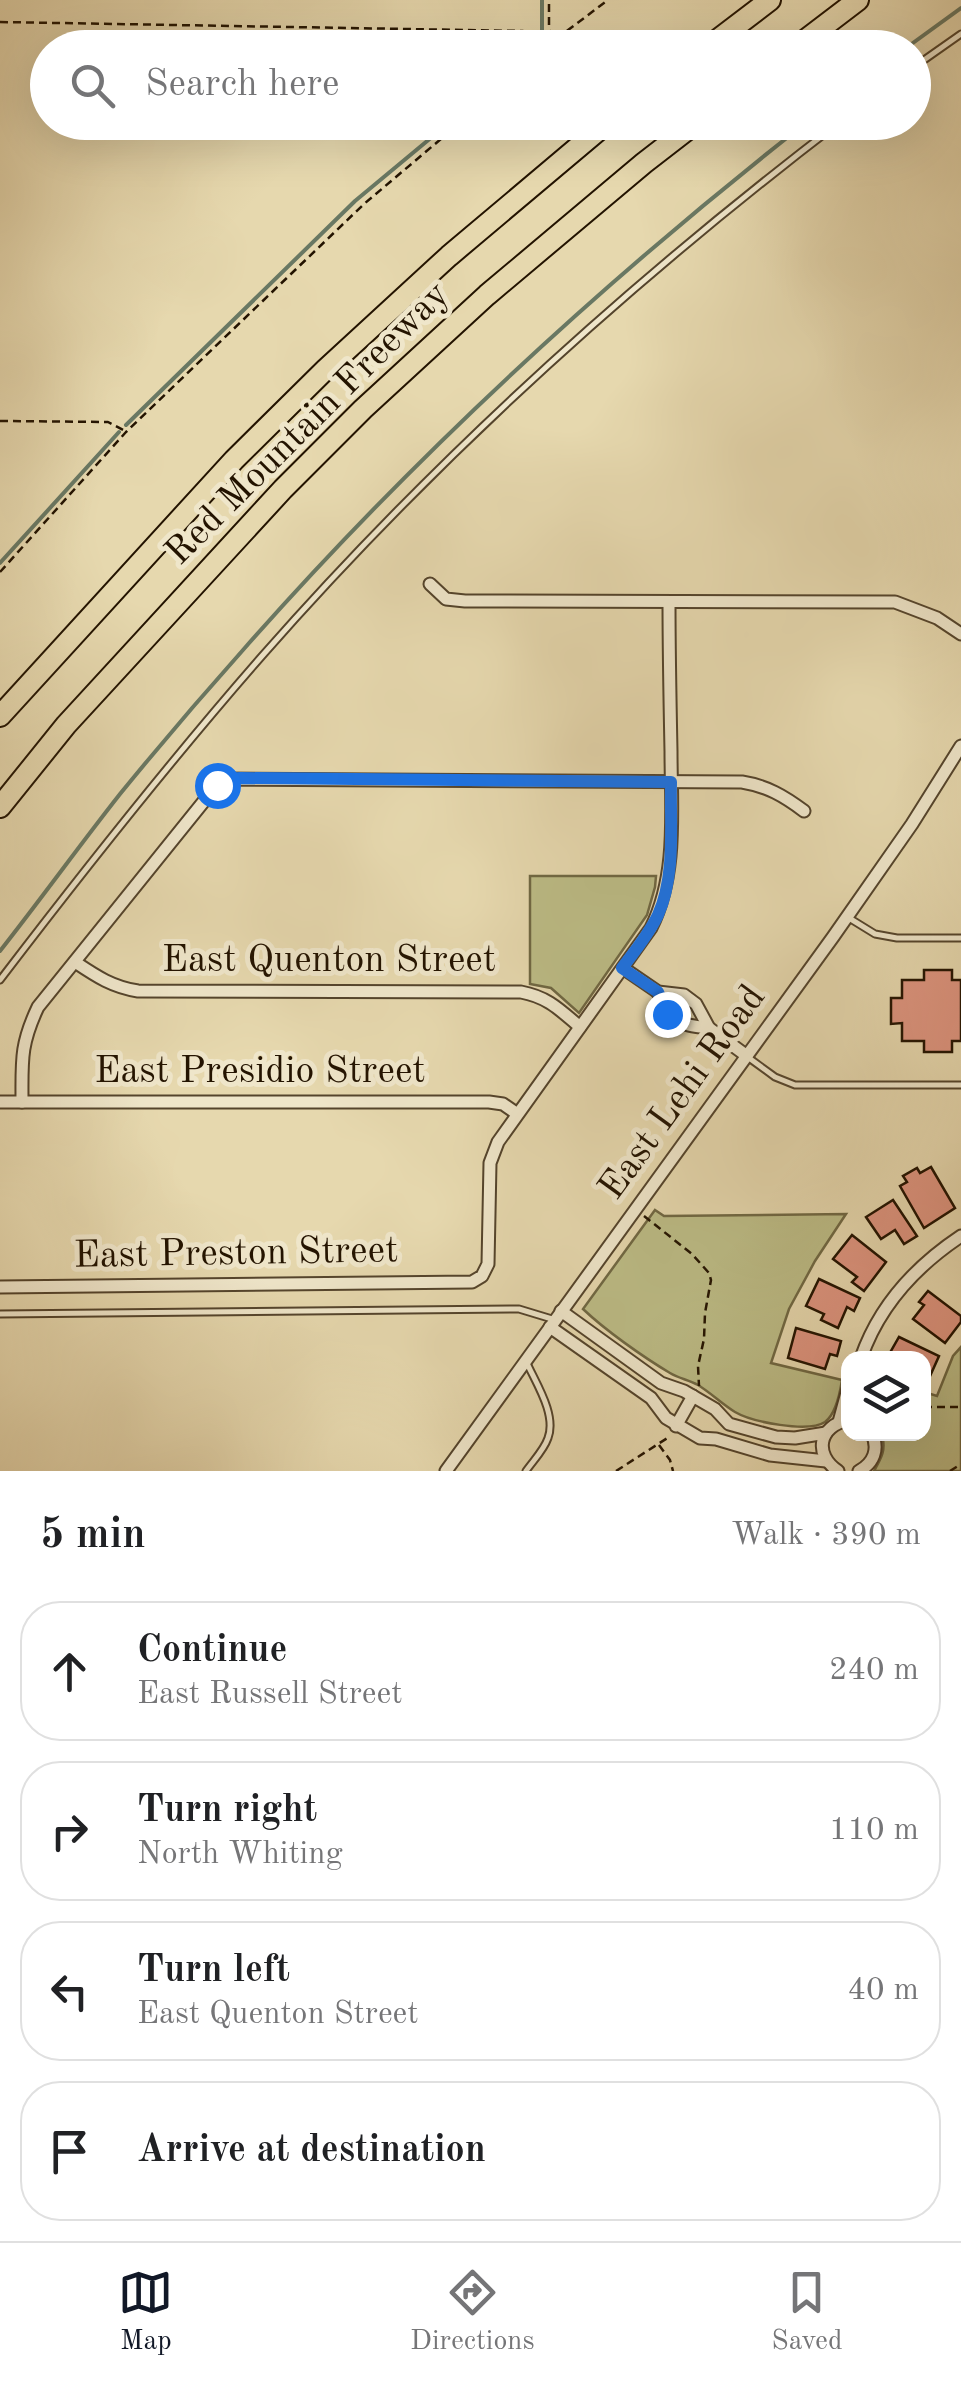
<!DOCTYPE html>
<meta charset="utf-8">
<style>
:root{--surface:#fff;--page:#f6f6f6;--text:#202124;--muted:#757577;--line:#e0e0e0;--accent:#111827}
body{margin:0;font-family:"Old Standard TT",serif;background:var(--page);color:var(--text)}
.controls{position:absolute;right:30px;bottom:30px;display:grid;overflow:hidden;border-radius:20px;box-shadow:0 10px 40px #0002}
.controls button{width:90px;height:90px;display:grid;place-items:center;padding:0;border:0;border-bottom:2px solid var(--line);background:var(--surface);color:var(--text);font:50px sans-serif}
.stop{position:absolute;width:30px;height:30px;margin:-22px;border:8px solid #1a73e8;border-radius:50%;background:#fff}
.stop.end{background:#1a73e8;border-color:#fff;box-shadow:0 2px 10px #0008}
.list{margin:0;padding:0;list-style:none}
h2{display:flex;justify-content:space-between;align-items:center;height:130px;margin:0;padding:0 40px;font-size:42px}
h2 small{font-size:32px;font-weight:400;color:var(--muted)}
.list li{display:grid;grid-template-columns:65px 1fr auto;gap:30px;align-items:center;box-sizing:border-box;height:140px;margin:0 20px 20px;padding:0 20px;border:2px solid var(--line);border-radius:40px}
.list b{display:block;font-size:38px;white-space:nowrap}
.list p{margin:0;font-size:32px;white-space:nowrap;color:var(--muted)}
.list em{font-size:32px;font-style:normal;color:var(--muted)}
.icon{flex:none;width:55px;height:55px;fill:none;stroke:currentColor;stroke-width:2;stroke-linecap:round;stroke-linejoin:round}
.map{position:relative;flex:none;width:961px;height:1471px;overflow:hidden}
.search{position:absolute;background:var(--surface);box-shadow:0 10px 40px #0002;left:30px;right:30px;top:30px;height:110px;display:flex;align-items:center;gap:25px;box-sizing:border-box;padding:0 35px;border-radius:55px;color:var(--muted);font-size:38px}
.sheet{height:770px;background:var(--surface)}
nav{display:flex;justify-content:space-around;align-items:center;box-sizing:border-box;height:140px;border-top:2px solid var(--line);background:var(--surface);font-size:28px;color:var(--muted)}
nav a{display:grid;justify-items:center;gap:5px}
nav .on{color:var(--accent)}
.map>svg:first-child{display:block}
.green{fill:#bcbc86;stroke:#706843;stroke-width:2.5}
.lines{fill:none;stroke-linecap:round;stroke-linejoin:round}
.stream{stroke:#697863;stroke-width:4}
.building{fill:#dd947f;stroke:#231300;stroke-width:2.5}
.lane-casing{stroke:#54442c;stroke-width:9}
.street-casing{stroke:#54442c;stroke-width:15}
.highway-casing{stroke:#231300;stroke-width:24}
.path{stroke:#231300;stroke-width:2.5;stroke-dasharray:8 5;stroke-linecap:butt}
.lane{stroke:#efe6ca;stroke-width:5}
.street{stroke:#efe6ca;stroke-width:11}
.highway{stroke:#e6d8ae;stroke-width:20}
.route{stroke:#1a73e8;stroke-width:12}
.labels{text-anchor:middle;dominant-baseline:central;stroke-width:10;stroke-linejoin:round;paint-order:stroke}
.street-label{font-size:38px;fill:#231300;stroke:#efe6ca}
</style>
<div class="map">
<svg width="961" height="1471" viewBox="0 0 961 1471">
<rect width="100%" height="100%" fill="#e6d8ae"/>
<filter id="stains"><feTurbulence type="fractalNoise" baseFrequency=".002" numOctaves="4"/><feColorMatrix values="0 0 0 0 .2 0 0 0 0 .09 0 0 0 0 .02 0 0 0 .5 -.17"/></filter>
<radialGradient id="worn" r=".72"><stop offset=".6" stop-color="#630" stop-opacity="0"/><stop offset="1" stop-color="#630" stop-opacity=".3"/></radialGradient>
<g class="green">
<polygon points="530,876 656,876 655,887 647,915 579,1013 551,988 530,984"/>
<path d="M655,1210L664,1216L846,1214L815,1261L789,1309L771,1363L842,1380C840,1393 836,1414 825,1422C808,1433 752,1422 735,1412C722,1404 711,1393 698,1385C689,1380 678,1378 670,1373C643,1357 605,1330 583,1309Z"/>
<path d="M961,1347V1471H874C882,1457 886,1450 882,1434H924V1392L937,1396L953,1356Z"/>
</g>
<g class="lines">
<g class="stream">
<polyline points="542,30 542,0"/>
<polyline points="542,48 542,47"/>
<polyline points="906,48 961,8"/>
<polyline points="126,425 355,201 450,122"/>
<polyline points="0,563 119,432"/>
<path d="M0,951C41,899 79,846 120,794C160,745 201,697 243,650C413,457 604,281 807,122"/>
</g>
</g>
<g class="building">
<polygon points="924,970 952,970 952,980 961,980 961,1041 952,1041 952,1052 924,1052 924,1041 902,1041 902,1023 891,1024 891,998 902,998 902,980 924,980"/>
<polygon points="931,1167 955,1208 924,1228 900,1186 907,1182 903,1176 917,1168 920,1173"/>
<polygon points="893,1200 917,1236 904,1244 895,1230 881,1239 866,1217"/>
<polygon points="852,1235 886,1262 864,1291 852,1282 857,1277 833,1259"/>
<polygon points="819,1279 860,1298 854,1311 847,1307 838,1328 821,1320 824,1314 806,1306"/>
<polygon points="928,1291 961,1316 961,1322 945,1343 913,1319 924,1305 919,1302"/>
<polygon points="796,1328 841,1341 837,1356 830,1354 825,1369 788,1358"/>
<polygon points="899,1337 939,1356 926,1385 924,1383 924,1358 887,1358"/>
</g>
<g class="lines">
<g class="lane-casing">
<g id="lane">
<polyline points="914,67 961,34"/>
<polyline points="849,918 875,934 897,938 961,938"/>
<path d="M0,980C84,870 171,760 262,656C435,459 632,281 840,122"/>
<polyline points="749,1058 775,1077 795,1085 961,1085"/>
<polyline points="0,1314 519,1309 552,1319"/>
<path d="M526,1471C533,1461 544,1450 548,1438C557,1414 535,1382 526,1361"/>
</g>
</g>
<g class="street-casing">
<g id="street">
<polyline points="430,584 446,599 465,601 895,602 937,618 961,634"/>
<path d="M75,962C96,976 112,987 138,991L521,992C548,997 560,1010 580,1027"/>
<polyline points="623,968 658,992 684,995 696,1004 709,1028 747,1056"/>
<path d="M658,992C671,1023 676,1024 709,1028"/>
<polyline points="0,1102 489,1102 503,1104 516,1113"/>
<path d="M22,1102C22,1061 20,1045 38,1007L217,785L226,779L742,782C767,786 784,796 804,811"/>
<path d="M0,1287L472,1282L482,1276L488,1264L490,1163L498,1142L651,928C678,874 671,810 671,751C670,702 669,652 669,603"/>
<polyline points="561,1311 661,1383 684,1391 715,1409 729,1424 776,1437 795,1438 826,1433"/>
<polyline points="550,1327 651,1398 666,1418 700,1438 716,1439 770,1455 826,1461"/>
<path d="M861,1358C879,1306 916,1266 961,1236"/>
<polyline points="839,1422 848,1389"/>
<polyline points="676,1426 693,1396"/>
<polyline points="446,1471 833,937 912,824 961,746"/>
<path d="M838,1471C813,1454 819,1426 848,1420"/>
<path d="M859,1471C874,1463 879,1449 872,1434"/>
</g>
</g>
<g class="highway-casing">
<g id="highway">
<polyline points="707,48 770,0"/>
<polyline points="795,48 858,0"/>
<polyline points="0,716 234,460 326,369 449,256 608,122"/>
<polyline points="0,807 66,725 283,489 363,409 487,295 644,163 697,122"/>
</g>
</g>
<g class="path">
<polyline points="0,22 523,31 533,38 552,42 549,28 549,0"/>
<polyline points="548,48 552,42 608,0"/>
<polyline points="0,421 108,422 125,431"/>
<polyline points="0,572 126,432 364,204 461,122"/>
<polyline points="644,1216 692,1254 709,1273 711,1280 705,1313 704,1339 698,1366 699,1386"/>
<polyline points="924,1407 961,1407"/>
<polyline points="659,1445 670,1460 673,1471"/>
<polyline points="616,1471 669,1437"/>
<polyline points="950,1471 961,1464"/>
</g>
<use href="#lane" class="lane"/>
<use href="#street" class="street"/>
<use href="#highway" class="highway"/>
</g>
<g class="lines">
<path class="route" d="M217,785L226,779L241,778L671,782C670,825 676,875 658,915C649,934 635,951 622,968L658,992L667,1014"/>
</g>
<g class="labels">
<g class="street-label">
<text transform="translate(308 424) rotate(-45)">Red Mountain Freeway</text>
<text x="329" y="961">East Quenton Street</text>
<text x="260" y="1072">East Presidio Street</text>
<text transform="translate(683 1093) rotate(-54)">East Lehi Road</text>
<text transform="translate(236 1254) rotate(-1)">East Preston Street</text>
</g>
</g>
<rect width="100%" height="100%" filter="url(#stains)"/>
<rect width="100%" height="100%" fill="url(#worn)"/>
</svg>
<div class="controls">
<button><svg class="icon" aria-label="layers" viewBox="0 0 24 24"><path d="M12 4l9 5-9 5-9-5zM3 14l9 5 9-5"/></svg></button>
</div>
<div class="stop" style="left:217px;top:785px"></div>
<div class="stop end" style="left:667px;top:1014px"></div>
<div class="search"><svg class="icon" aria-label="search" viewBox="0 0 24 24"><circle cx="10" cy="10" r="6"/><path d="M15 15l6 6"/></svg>Search here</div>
</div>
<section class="sheet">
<h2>5 min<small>Walk · 390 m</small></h2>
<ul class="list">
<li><svg class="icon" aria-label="ahead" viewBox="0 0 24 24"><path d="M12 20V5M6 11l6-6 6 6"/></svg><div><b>Continue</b><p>East Russell Street</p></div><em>240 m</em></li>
<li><svg class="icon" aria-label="right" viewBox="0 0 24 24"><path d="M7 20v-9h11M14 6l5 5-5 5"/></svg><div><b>Turn right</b><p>North Whiting</p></div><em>110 m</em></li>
<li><svg class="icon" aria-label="left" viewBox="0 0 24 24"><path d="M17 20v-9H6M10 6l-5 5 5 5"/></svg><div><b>Turn left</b><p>East Quenton Street</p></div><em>40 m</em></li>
<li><svg class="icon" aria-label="arrive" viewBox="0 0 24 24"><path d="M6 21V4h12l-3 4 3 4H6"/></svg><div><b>Arrive at destination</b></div></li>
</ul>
</section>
<nav>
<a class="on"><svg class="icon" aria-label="map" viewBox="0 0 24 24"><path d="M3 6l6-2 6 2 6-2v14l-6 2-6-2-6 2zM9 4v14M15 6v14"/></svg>Map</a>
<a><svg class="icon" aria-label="directions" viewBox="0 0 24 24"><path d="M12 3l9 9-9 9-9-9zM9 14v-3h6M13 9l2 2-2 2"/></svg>Directions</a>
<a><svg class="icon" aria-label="saved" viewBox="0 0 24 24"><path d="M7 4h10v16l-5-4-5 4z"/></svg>Saved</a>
</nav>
